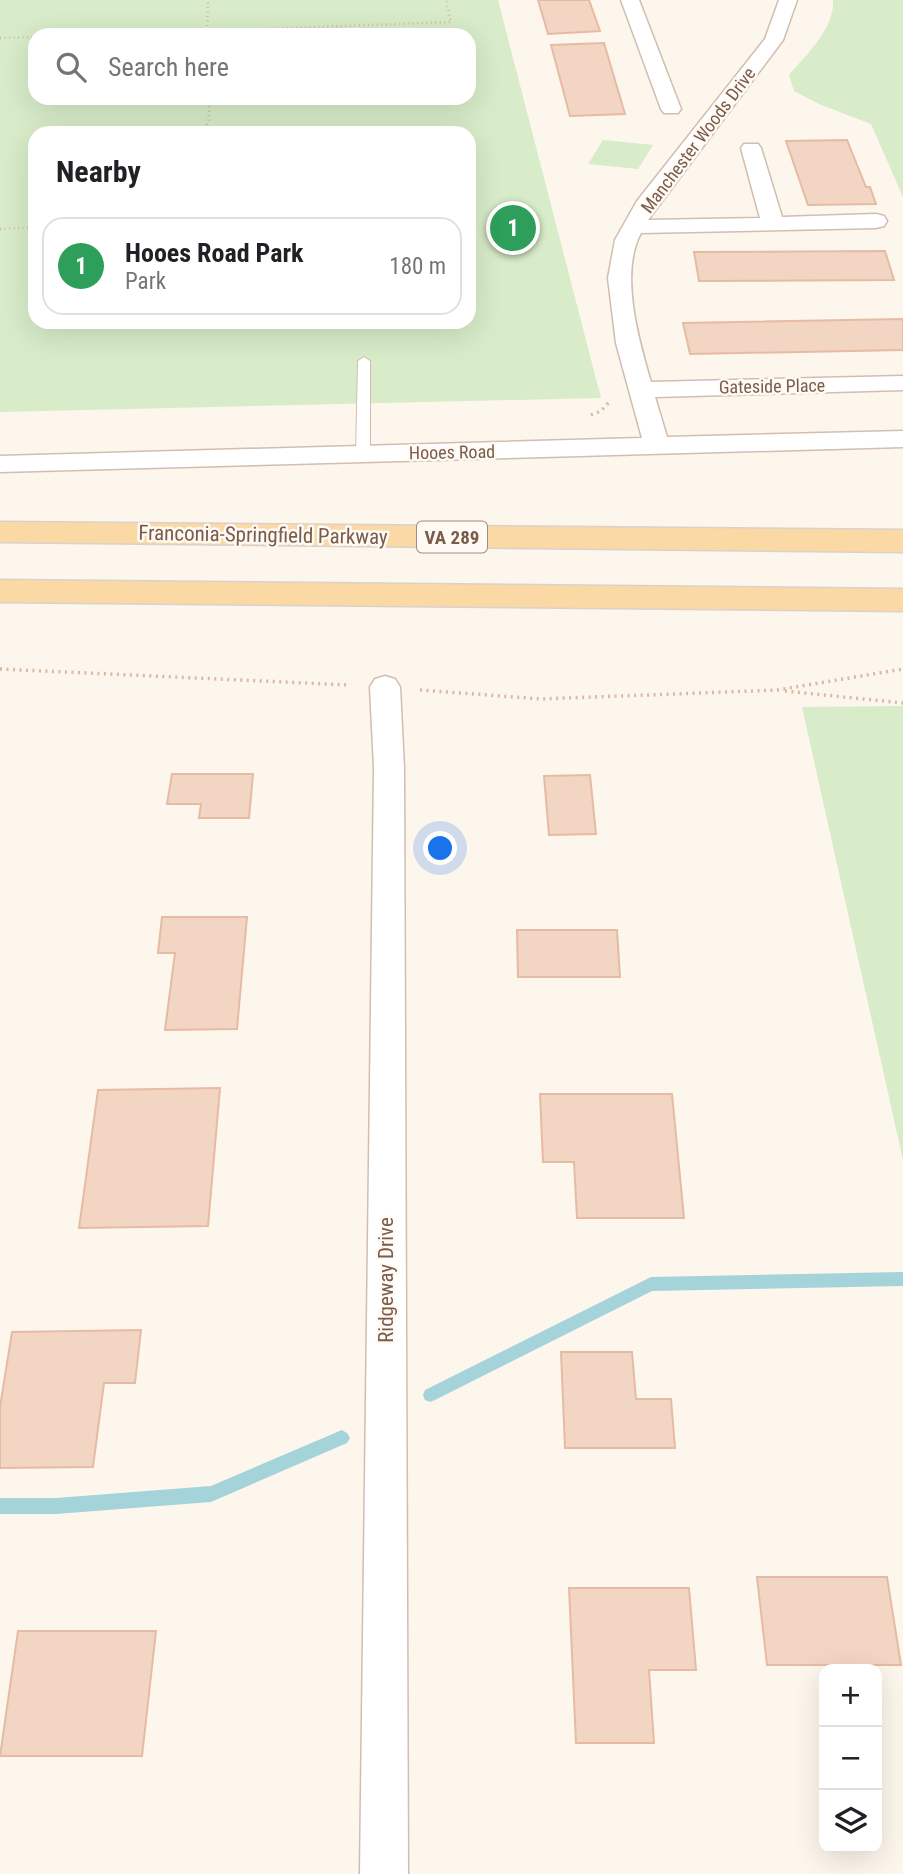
<!DOCTYPE html>
<meta charset="utf-8">
<style>
:root{--surface:#fff;--page:#f2f2f2;--text:#202124;--muted:#757577;--line:#e0e0e0;--accent:#e76f51}
body{margin:0;font-family:"Roboto Condensed",sans-serif;background:var(--page);color:var(--text)}
.controls{position:absolute;right:21px;bottom:21px;display:grid;overflow:hidden;border-radius:14px;box-shadow:0 7px 28px #0002}
.controls button{width:63px;height:63px;display:grid;place-items:center;padding:0;border:0;border-bottom:2px solid var(--line);background:var(--surface);color:var(--text);font:35px sans-serif}
.you{position:absolute;left:441px;top:849px;width:24px;height:24px;margin:-18px;border:5px solid #fff;border-radius:50%;background:#1a73e8;box-shadow:0 0 0 10px #1a73e833}
.badge{display:grid;place-items:center;width:46px;height:46px;border-radius:50%;background:var(--accent);color:#fff;font-size:23px;font-weight:700}
.pin{position:absolute;translate:-50% -50%;border:4px solid #fff;box-shadow:0 2px 7px #0006}
.list{margin:0;padding:0;list-style:none}
h2{display:flex;justify-content:space-between;align-items:center;height:91px;margin:0;padding:0 28px;font-size:30px}
h2 small{font-size:23px;font-weight:400;color:var(--muted)}
.list li{display:grid;grid-template-columns:46px 1fr auto;gap:21px;align-items:center;box-sizing:border-box;height:98px;margin:0 14px 14px;padding:0 14px;border:2px solid var(--line);border-radius:21px}
.list b{display:block;font-size:26px;white-space:nowrap}
.list p{margin:0;font-size:23px;white-space:nowrap;color:var(--muted)}
.list em{font-size:23px;font-style:normal;color:var(--muted)}
.icon{flex:none;width:38px;height:38px;fill:none;stroke:currentColor;stroke-width:2;stroke-linecap:round;stroke-linejoin:round}
.map{position:relative;flex:none;width:903px;height:1874px;overflow:hidden}
.search{position:absolute;background:var(--surface);box-shadow:0 7px 28px #0002;left:28px;top:28px;width:448px;height:77px;display:flex;align-items:center;gap:18px;box-sizing:border-box;padding:0 24px;border-radius:21px;color:var(--muted);font-size:26px}
.panel{position:absolute;background:var(--surface);box-shadow:0 7px 28px #0002;left:28px;top:126px;width:448px;height:203px;border-radius:21px}
.map>svg:first-child{display:block}
.green{fill:#d8ecc9;fill-rule:evenodd}
.lines{fill:none;stroke-linecap:round;stroke-linejoin:round}
.stream{fill:#a5d3da;fill-rule:evenodd}
.building{fill:#f3d5c3;stroke:#e6bba3;stroke-width:2}
.service-casing{stroke:#d1beb0;stroke-width:2}
.minor-casing{stroke:#d1beb0;stroke-width:3}
.primary-casing{stroke:#dad1cd;stroke-width:3}
.path-far1{stroke:#d9b8a5;stroke-width:2.5;stroke-dasharray:1 3.5;stroke-linecap:butt}
.path{stroke:#d9b8a5;stroke-width:3.5;stroke-dasharray:2 4.5;stroke-linecap:butt}
.service{fill:#fff;fill-rule:evenodd}
.minor{fill:#fff;fill-rule:evenodd}
.primary{fill:#fbd9a5;fill-rule:evenodd}
.labels{text-anchor:middle;dominant-baseline:central;stroke-width:5;stroke-linejoin:round;paint-order:stroke}
.far-street-label{font-size:18px;fill:#7a5c4d;stroke:#fffaf3}
.shield{fill:#fffaf3;stroke:#a28b7f;stroke-width:2}
.shield-label{font-size:19px;font-weight:bold;fill:#7a5c4d}
.street-label{font-size:21px;fill:#7a5c4d;stroke:#fffaf3}
</style>
<div class="map">
<svg width="903" height="1874" viewBox="0 0 903 1874">
<rect width="100%" height="100%" fill="#fdf6ec"/>
<g class="green">
<path d="M0,0H498L601,398L0,412ZM35,35H469V98H35ZM35,133H469V322H35Z"/>
<path d="M833,0H903V197L871,124L819,104L794,91L789,75C806,55 835,28 833,0Z"/>
<polygon points="603,140 653,145 638,169 588,164"/>
<polygon points="903,706 903,1160 802,707"/>
</g>
<g class="lines">
<g class="stream">
<polygon points="903,1272 903,1286 652,1291 435,1400 430,1402 425,1400 423,1395 425,1390 651,1277"/>
<polygon points="342,1430 347,1433 350,1438 347,1443 211,1502 56,1514 0,1514 0,1498 56,1498 211,1486"/>
</g>
</g>
<g class="building">
<polygon points="538,0 589,0 600,31 548,34"/>
<polygon points="604,43 625,114 570,116 551,45"/>
<polygon points="847,140 866,187 870,187 876,204 808,205 786,141"/>
<polygon points="885,251 894,280 699,281 694,252"/>
<polygon points="903,319 903,350 690,354 683,323"/>
<polygon points="172,774 253,774 249,818 199,818 201,804 167,804"/>
<polygon points="590,775 596,834 549,835 544,776"/>
<polygon points="162,917 247,917 237,1029 165,1030 175,953 158,953"/>
<polygon points="517,930 617,930 620,977 518,977"/>
<polygon points="220,1088 208,1226 79,1228 98,1090"/>
<polygon points="540,1094 672,1094 684,1218 577,1218 574,1162 543,1162"/>
<polygon points="141,1330 135,1383 104,1383 93,1467 0,1468 0,1407 12,1332"/>
<polygon points="561,1352 632,1352 636,1399 671,1399 675,1448 565,1448"/>
<polygon points="757,1577 887,1577 901,1665 767,1665"/>
<polygon points="569,1588 689,1588 696,1670 649,1670 654,1743 576,1743"/>
<polygon points="18,1631 156,1631 142,1756 0,1756"/>
</g>
<g class="lines">
<g class="service-casing">
<polygon id="service" points="364,357 370,361 370,455 363,459 356,455 358,361"/>
</g>
<g class="minor-casing">
<g id="minor">
<polygon points="621,0 639,0 681,109 678,113 664,113 661,109"/>
<path d="M779,0H797L783,40L648,220L760,218L741,148L744,144H758L761,148L782,217L876,214L884,216L887,221L884,226L876,228L641,233C619,273 639,341 651,382L903,376V390L655,397L667,437L903,431V447L0,472V456L642,438L616,343L608,278L615,240L637,201L765,39Z"/>
<polygon points="385,676 395,679 400,687 404,768 408,1874 360,1874 374,768 370,687 375,679"/>
</g>
</g>
<g class="primary-casing">
<g id="primary">
<polygon points="0,522 903,530 903,552 0,542"/>
<polygon points="0,580 903,589 903,611 0,602"/>
</g>
</g>
<g class="path-far1">
<polyline points="98,35 451,22 446,0"/>
<polyline points="207,35 208,0"/>
<polyline points="0,38 35,37"/>
<polyline points="203,133 209,119 209,98"/>
<polyline points="0,229 35,227"/>
</g>
<g class="path">
<polyline points="591,415 601,411 609,402"/>
<polyline points="0,669 349,685"/>
<polyline points="420,690 541,699 777,690 903,669"/>
<polyline points="785,691 903,703"/>
</g>
<use href="#service" class="service"/>
<use href="#minor" class="minor"/>
<use href="#primary" class="primary"/>
</g>
<g class="labels">
<g class="far-street-label">
<text transform="translate(698 140) rotate(-53)">Manchester Woods Drive</text>
<text transform="translate(772 386) rotate(-1)">Gateside Place</text>
<text transform="translate(452 452) rotate(-1)">Hooes Road</text>
</g>
<rect class="shield" x="417" y="521.5" width="70" height="31" rx="5"/>
<g class="shield-label">
<text x="452" y="537">VA 289</text>
</g>
<g class="street-label">
<text transform="translate(263 535) rotate(1)">Franconia-Springfield Parkway</text>
<text transform="translate(386 1280) rotate(-90)">Ridgeway Drive</text>
</g>
</g>
</svg>
<div class="controls">
<button>+</button>
<button>−</button>
<button><svg class="icon" aria-label="layers" viewBox="0 0 24 24"><path d="M12 4l9 5-9 5-9-5zM3 14l9 5 9-5"/></svg></button>
</div>
<div class="you"></div>
<div class="pin badge" style="left:513px;top:228px;background:#2e9e5b">1</div>
<div class="search"><svg class="icon" aria-label="search" viewBox="0 0 24 24"><circle cx="10" cy="10" r="6"/><path d="M15 15l6 6"/></svg>Search here</div>
<section class="panel">
<h2>Nearby<small></small></h2>
<ul class="list">
<li><span class="badge" style="background:#2e9e5b">1</span><div><b>Hooes Road Park</b><p>Park</p></div><em>180 m</em></li>
</ul>
</section>
</div>
